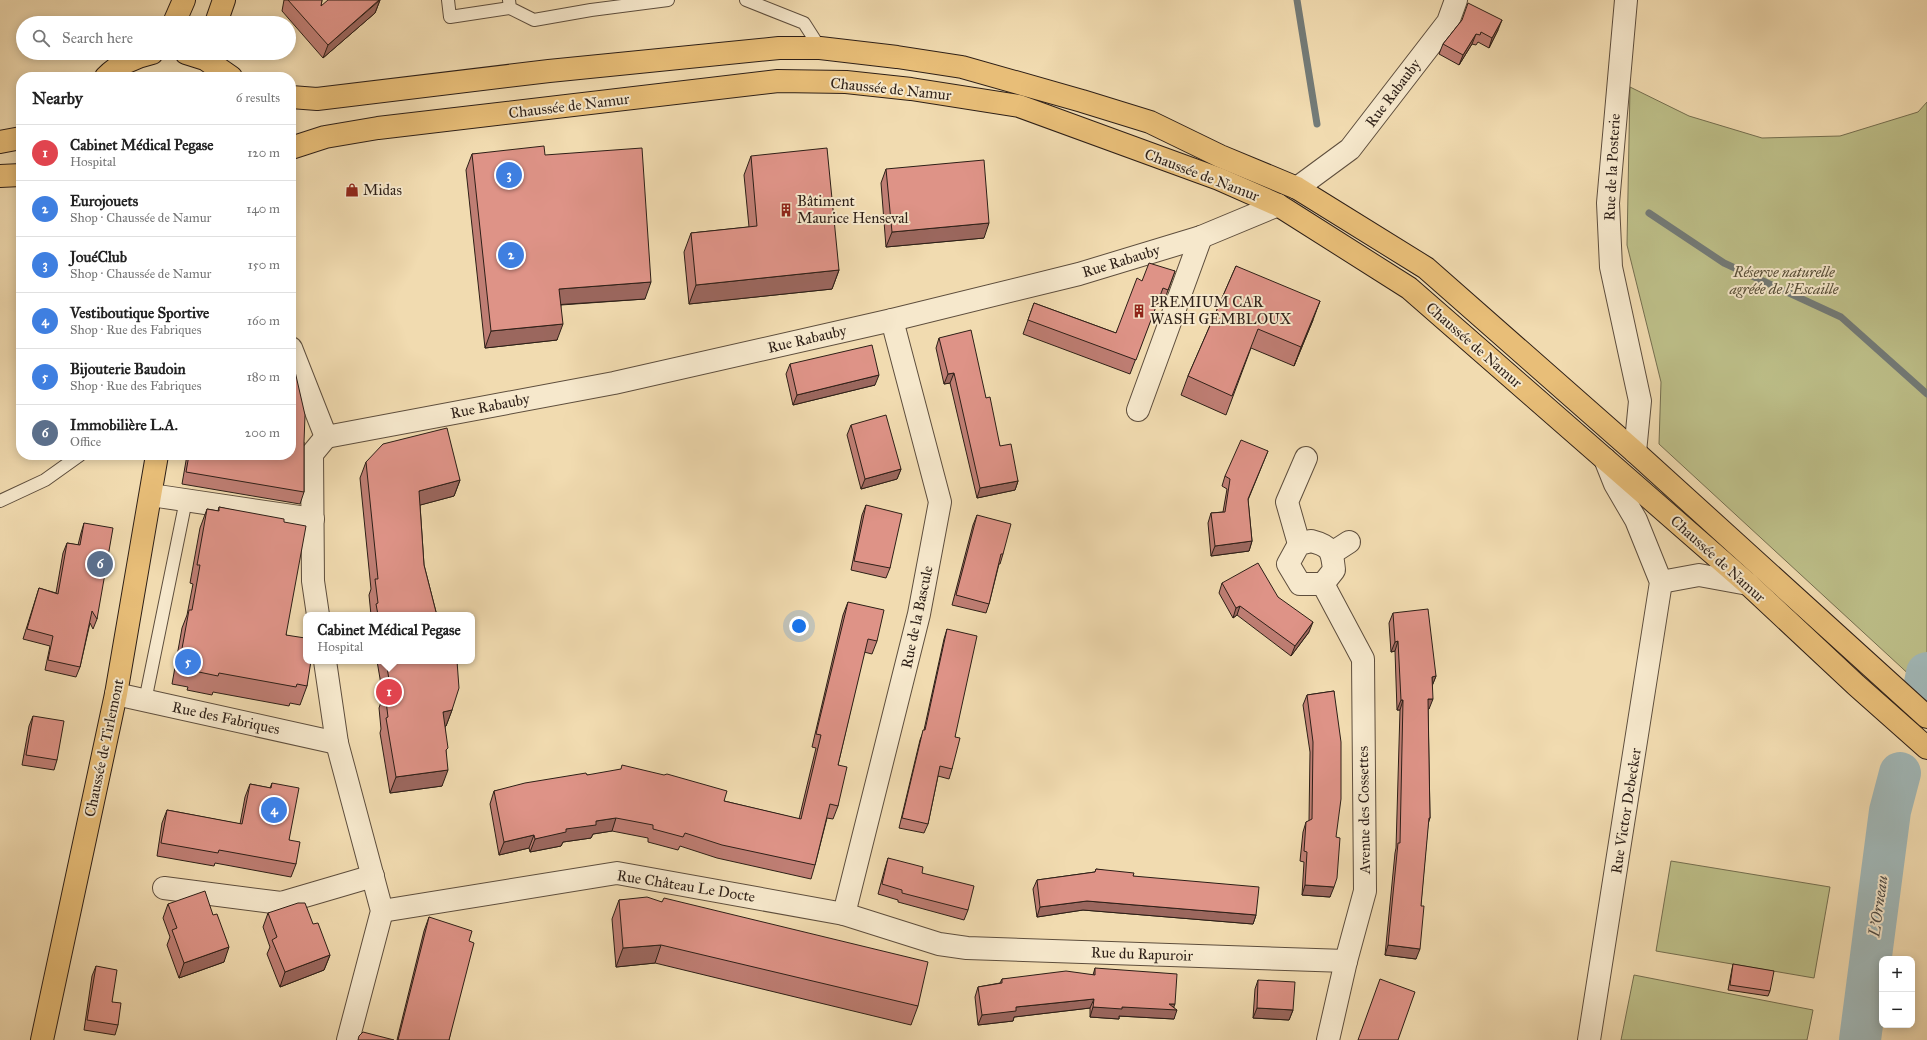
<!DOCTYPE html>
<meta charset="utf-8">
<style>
:root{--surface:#fff;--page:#f2f2f2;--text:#222;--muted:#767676;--line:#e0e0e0;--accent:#0f766e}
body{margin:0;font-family:"IM FELL Great Primer",serif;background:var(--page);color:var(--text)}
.controls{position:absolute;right:12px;bottom:12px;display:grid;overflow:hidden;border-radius:8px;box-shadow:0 2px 10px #0003}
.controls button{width:36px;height:36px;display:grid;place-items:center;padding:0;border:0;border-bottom:1px solid var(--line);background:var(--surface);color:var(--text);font:20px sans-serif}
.you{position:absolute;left:799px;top:626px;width:14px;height:14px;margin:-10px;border:3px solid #fff;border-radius:50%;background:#1a73e8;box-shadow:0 0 0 6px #1a73e833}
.badge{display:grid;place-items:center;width:26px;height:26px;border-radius:50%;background:var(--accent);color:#fff;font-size:13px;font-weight:700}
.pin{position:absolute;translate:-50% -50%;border:2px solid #fff;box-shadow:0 1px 4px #0006}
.popup{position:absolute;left:303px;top:612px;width:172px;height:52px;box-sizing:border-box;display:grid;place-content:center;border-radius:8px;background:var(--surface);filter:drop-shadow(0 1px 3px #0005);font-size:13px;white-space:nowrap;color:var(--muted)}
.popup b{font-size:15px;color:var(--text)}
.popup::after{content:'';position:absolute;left:50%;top:100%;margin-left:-8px;border:8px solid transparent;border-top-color:var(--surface)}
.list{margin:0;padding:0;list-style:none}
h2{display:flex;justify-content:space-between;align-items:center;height:52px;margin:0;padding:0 16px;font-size:17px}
h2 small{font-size:13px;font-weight:400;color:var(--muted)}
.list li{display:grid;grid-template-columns:26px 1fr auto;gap:12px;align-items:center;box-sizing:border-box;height:56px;padding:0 16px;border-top:1px solid var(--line)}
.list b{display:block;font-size:15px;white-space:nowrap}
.list p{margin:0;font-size:13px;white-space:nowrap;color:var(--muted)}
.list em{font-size:13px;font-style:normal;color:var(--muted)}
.icon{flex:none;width:22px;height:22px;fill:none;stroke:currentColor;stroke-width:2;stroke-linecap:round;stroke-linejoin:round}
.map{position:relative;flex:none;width:1927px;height:1040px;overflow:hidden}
.search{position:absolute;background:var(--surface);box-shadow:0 2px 10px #0003;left:16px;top:16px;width:280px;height:44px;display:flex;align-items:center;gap:10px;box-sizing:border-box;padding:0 14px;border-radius:22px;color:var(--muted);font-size:15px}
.panel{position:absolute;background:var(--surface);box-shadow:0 2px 10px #0003;left:16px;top:72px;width:280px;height:388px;border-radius:16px}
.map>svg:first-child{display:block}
.green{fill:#bdbf89;stroke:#756f50}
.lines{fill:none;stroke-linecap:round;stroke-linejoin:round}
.stream{stroke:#737b78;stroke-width:7}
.river{stroke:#a1b8b8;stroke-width:42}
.lane-casing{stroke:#5e4e3d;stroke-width:14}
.street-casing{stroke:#5e4e3d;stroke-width:24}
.primary-casing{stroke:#2d1f17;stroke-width:24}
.lane{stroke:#f6e8cc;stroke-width:12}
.street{stroke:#f6e8cc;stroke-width:22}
.primary{stroke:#e8be78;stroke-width:22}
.wall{fill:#bf7e74;stroke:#2d1f17}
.shaded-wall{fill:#9b675e;stroke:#2d1f17}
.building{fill:#de9387;stroke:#2d1f17}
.labels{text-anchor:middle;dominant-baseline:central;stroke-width:4;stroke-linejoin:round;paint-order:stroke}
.street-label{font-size:15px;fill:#2d1f17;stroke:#f6e8cc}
.poi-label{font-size:15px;fill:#2d1f17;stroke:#f6e8cc;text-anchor:start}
.park-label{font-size:15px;font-style:italic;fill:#584f39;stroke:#f6e8cc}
.water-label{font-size:16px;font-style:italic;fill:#504d47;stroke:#f6e8cc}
</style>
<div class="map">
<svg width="1927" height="1040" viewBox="0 0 1927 1040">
<rect width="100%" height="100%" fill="#f1dbb0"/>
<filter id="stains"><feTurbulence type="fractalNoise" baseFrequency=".005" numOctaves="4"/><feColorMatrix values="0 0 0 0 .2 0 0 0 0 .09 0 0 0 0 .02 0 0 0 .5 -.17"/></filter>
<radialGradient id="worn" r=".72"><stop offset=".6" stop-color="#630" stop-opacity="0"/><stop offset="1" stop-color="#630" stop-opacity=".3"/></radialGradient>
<g class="green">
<polygon points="1630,87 1689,116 1762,138 1840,136 1918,112 1927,102 1927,691 1659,444 1661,382 1627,245"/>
<polygon points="1671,861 1830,887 1814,978 1656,951"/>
<polygon points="1634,975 1813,1010 1807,1040 1621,1040"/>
</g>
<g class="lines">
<g class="stream">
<polyline points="1297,0 1317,124"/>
<polyline points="1649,213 1724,263 1841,317 1927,394"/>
</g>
<g class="river">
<polyline points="1924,688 1927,673"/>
<polyline points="1860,1040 1890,811 1900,773"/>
</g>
<g class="lane-casing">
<g id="lane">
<polyline points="448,0 450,17 510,8"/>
<polyline points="509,0 510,8 534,20 591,10 668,0"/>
<polyline points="746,0 804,23 820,48"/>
<polyline points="0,501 45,480 80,455"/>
<polyline points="145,701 186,500"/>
</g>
</g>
<g class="street-casing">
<g id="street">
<polyline points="1626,0 1608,203 1611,267 1640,401 1635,452"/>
<polyline points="1297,188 1350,149 1448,22 1456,0"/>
<polyline points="291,348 326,437"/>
<polyline points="1138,410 1201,237"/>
<polyline points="326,437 614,383 892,320 1079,274 1201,237 1278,205"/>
<polyline points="151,495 313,519"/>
<path d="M1311,541C1331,546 1332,551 1334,570L1323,584H1300L1288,564L1299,544Z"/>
<polyline points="1299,544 1287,502 1306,458"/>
<polyline points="1332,553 1349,542"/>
<polyline points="1661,582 1699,575 1748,584"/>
<polyline points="1323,584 1363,659 1365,891 1346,961 1328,1040"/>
<polyline points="318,615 313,581 312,454 326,437"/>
<polyline points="325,661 337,743 382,911 348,1040"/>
<polyline points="116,694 337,743"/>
<polyline points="164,888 281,903 373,876"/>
<polyline points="382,911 617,873 844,914 939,944 967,948 1346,961"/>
<polyline points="844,914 919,614 940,502 892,320"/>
<polyline points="1589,1040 1661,582 1636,520 1615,484 1605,459"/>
</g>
</g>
<g class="primary-casing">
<g id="primary">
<polyline points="174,23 184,0"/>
<polyline points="216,23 224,0"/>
<polyline points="186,53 205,59 231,77"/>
<path d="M106,77C119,64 134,57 152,53"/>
<polyline points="291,97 317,99 549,71 779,48 820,48 897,57 962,67 1082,101 1150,122 1220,156 1297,188 1426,268 1635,452 1927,717"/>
<polyline points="0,142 21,138"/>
<polyline points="291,148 325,137 378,128 778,81 846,82 911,89 1019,106 1219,179 1278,205 1409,288 1748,584 1856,685 1927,748"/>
<polyline points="0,176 21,175"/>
<polyline points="42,1040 116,694 157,455"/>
</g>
</g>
<use href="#lane" class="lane"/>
<use href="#street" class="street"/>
<use href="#primary" class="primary"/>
</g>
<g class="wall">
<polygon points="284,0 322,0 321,6 380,0 375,13 323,58 282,11"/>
<polygon points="1462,20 1498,30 1489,48 1478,42 1476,45 1472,44 1459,65 1439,54 1443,44"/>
<polygon points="472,154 545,155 645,299 561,305 557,340 485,348 466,170"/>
<polygon points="751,156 839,270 832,289 689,304 684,252 691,233 749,227 744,175"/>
<polygon points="886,169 984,238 886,247 881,183"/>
<polygon points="1236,266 1313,320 1294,366 1251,348 1226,415 1181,395 1188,376"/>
<polygon points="1175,271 1163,304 1157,303 1130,374 1023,334 1034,303 1116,333 1142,281"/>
<polygon points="939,338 986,398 1000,446 1018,481 1015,490 977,498 950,383 944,384 936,348"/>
<polygon points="790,364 875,385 793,405 786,374"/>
<polygon points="851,425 901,469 897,479 861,489 847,435"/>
<polygon points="304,442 304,492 300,504 182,484 187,455 291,455"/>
<polygon points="1268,451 1248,500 1252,541 1249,551 1211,556 1208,523 1211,513 1223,512 1227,489 1222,486 1225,476"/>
<polygon points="366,462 460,480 454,496 420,505 424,565 436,612 437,615 371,615 369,595 371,589 360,478"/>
<polygon points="866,505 890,568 886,578 851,570 862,515"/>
<polygon points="219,507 284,522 286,635 304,641 307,686 300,705 290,703 289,706 213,692 212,695 187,690 188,687 172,684 182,628 187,615 193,584 190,583 200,528 207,509 218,511"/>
<polygon points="977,515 1003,554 1000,564 999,564 989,604 986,613 952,605 973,525"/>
<polygon points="84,523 97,619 93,629 90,623 80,667 76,677 45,670 50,646 23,639 39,588 56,593 63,553 67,543 78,545 81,533"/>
<polygon points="1222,583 1278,597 1309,632 1291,656 1237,615 1233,618 1219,593"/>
<polygon points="848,602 877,641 872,654 864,652 838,765 838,806 833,819 827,818 815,865 811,879 717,858 680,846 678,850 648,842 648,838 612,831 593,834 591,838 563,842 561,846 530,852 529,848 499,855 490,804 494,791 587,775 724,801 799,819 816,748 812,747 843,615"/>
<polygon points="1393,613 1436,676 1432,686 1429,709 1428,709 1430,818 1428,824 1416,959 1385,955 1395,853 1396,848 1400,710 1397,710 1395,651 1391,652 1389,623"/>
<polygon points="947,629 955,737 952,769 949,779 938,776 928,824 924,833 899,828 920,740 924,730 944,639"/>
<polygon points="377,661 457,661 452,710 446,726 445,726 446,754 442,786 390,793 380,733 381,729 379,708 383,696"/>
<polygon points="1334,691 1330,897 1302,895 1304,862 1300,861 1303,832 1306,822 1309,821 1310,752 1303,705 1307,695"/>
<polygon points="33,716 57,760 54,770 22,765 29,726"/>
<polygon points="272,783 296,864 291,877 215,863 214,866 157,856 162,823 167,810 240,824 245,797 250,784 270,788"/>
<polygon points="888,858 922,873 968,910 964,920 898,902 898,900 878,894 885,868"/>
<polygon points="1096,869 1133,876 1256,915 1253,924 1083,910 1037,917 1033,889 1037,880 1095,872"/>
<polygon points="619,900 662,902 918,1006 911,1025 655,963 616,967 612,919"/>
<polygon points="168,904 213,915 224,962 179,978 167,945 170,937 163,918"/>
<polygon points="268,913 330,955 324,970 280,987 267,954 270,947 263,927"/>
<polygon points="429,917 469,941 449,1040 397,1040 424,931"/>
<polygon points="1733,964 1770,991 1768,996 1728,990 1732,969"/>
<polygon points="96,966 112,1002 118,1025 115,1035 84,1030 92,976"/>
<polygon points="1095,968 1174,1007 1174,1019 1119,1016 1119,1019 1090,1017 1090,1008 1014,1017 1013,1021 978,1025 975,997 978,987 1000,983 1002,979 1093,975"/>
<polygon points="1258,980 1293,1010 1289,1020 1253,1018 1255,989"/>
</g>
<g class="shaded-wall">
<polygon points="380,0 375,13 323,58 328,45"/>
<polygon points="1502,20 1498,30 1489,48 1492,38"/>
<polygon points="1476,34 1472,44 1459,65 1463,55"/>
<polygon points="989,223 984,238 886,247 892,232"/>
<polygon points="839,270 832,289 689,304 696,285"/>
<polygon points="651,282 645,299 553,305 559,289"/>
<polygon points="1320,301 1313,320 1294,366 1301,347"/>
<polygon points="563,324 557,340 485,348 491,331"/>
<polygon points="954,373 950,383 944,384 948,374"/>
<polygon points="879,375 875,385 793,405 797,395"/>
<polygon points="901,469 897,479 861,489 865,479"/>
<polygon points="460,480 454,496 413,507 419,491"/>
<polygon points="1018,481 1015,490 977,498 980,488"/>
<polygon points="1252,541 1249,551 1211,556 1215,546"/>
<polygon points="1240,606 1237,615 1233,618 1236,608"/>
<polygon points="1313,622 1309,632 1291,656 1295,646"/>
<polygon points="1398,641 1395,651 1391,652 1395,642"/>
<polygon points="1436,676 1432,686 1432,677"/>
<polygon points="1428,699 1433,699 1429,709 1424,709"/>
<polygon points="1401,700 1403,700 1400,710 1397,710"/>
<polygon points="452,710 446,726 438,728 443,712"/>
<polygon points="448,770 442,786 390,793 396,777"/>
<polygon points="616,818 612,831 593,834 591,838 563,842 561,846 530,852 535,839 566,829 596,821"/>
<polygon points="534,835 529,848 499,855 504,842"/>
<polygon points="1305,885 1334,887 1330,897 1302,895"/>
<polygon points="1087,901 1256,915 1253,924 1083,910 1037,917 1040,907"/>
<polygon points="661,945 655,963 616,967 623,948"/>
<polygon points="1388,945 1420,949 1416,959 1385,955"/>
<polygon points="229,947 224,962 179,978 184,963"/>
<polygon points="330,955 324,970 280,987 285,972"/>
<polygon points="1094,999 1090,1008 1014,1017 1013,1021 978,1025 982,1015 1016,1007"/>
<polygon points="1169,1004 1175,1004 1173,1009 1177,1010 1174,1019 1119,1016 1119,1019 1090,1017 1093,1007 1122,1007"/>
<polygon points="1257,1008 1293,1010 1289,1020 1253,1018"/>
</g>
<g class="building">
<polygon points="288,0 322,0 321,6 328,0 379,0 328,45"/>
<polygon points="1468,3 1502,20 1492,38 1481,32 1480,35 1476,34 1463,55 1443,44 1462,20"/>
<polygon points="544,146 545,155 642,148 651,282 559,289 563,324 491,331 472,154"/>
<polygon points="827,148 839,270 696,285 691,233 757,226 751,156"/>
<polygon points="984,160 989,223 892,232 886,169"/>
<polygon points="1149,263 1175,271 1168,290 1163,288 1136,360 1028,320 1034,303 1116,333 1137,278 1142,281"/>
<polygon points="1236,266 1320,301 1301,347 1258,329 1232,396 1188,376"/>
<polygon points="971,330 986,398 990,397 1000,446 1011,444 1018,481 980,488 954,373 948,374 939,338"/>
<polygon points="872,345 879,375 797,395 790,364"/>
<polygon points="291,366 294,367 305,415 304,442 304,492 186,472 189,455 291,455"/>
<polygon points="886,415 901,469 865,479 851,425"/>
<polygon points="447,428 460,480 419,491 424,565 436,612 437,615 378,615 376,604 378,603 375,579 378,579 366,462 383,444"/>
<polygon points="1241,440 1268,451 1248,499 1252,541 1215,546 1211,513 1225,512 1230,479 1225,476"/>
<polygon points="866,505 902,514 890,568 854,561"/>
<polygon points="219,507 284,519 284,522 306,526 286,635 305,638 304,641 306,642 306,661 311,661 307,686 297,684 296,687 219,673 218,676 194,671 194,668 179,665 189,610 192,610 200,565 197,565 207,509 219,511"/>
<polygon points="977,515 1011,524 1003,554 1001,554 989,604 956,595"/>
<polygon points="84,523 113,528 97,619 92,611 80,667 48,660 53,636 27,629 39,588 58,594 67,543 80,545"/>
<polygon points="1258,563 1278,597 1313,622 1295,646 1240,606 1236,608 1222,583"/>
<polygon points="848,602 884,610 877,641 868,639 838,765 847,767 838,806 830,804 815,865 722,845 685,833 683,837 653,829 653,825 616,818 596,821 596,825 566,829 566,832 535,839 534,835 504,842 494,791 525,783 586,773 587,775 621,769 622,765 664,775 667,774 727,791 724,801 801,819 821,735 816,734"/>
<polygon points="1428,609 1436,676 1432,677 1433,699 1428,699 1430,818 1429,818 1421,906 1424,906 1420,949 1388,945 1398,843 1400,843 1403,700 1401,700 1398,641 1395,642 1393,613"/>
<polygon points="947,629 977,636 955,737 960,738 952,769 940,766 928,824 902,818 923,730 925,730"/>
<polygon points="386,661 457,661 459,688 452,710 443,712 448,748 446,750 448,770 396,777 386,718 388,717 385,693 391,692"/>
<polygon points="1334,691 1341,742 1341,799 1336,837 1340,838 1337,878 1334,887 1305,885 1307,852 1304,851 1306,822 1312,819 1313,742 1307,695"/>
<polygon points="33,716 64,721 57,760 26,755"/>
<polygon points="272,783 299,788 289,840 300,842 296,864 219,850 218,853 161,843 167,810 242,824 250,784 271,788"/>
<polygon points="888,858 923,867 922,873 974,886 968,910 902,893 902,890 882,884"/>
<polygon points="1096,869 1134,873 1133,876 1259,887 1256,915 1087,901 1040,907 1037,880 1095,872"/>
<polygon points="205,891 213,915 217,914 229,947 184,963 172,930 177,928 168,904"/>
<polygon points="647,897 662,902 664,898 928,962 918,1006 661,945 623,948 619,900"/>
<polygon points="298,903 305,903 313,924 318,923 330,955 285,972 272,940 277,937 268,913"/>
<polygon points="429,917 472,931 469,941 474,943 449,1040 398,1040"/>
<polygon points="1733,964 1774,971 1770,991 1730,985"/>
<polygon points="96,966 117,970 112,1002 121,1003 118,1025 87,1020"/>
<polygon points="1095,968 1177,974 1175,1004 1169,1004 1177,1010 1122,1007 1122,1009 1093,1007 1094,999 1016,1007 1016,1011 982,1015 978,987 1002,983 1002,979 1066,971 1095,975"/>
<polygon points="1380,979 1415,992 1398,1040 1358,1040"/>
<polygon points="1258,980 1295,982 1293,1010 1257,1008"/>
<polygon points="363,1032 394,1040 358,1040 359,1036"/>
</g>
<defs>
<g id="shop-bare" transform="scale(1.08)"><path d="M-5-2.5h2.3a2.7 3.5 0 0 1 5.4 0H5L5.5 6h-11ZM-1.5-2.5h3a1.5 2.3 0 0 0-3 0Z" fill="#8f2418" stroke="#f6e8cc" stroke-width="2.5" paint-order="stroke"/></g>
<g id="building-bare" transform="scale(1.08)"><path d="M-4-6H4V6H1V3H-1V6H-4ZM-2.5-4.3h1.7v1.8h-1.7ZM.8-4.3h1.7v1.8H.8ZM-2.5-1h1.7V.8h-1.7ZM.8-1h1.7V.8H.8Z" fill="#8f2418" stroke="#f6e8cc" stroke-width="2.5" paint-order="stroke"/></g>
</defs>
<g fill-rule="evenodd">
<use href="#shop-bare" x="352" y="190"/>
<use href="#building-bare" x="786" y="210"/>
<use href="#building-bare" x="1139" y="311"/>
</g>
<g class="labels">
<g class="street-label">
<text transform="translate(891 89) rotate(6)">Chaussée de Namur</text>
<text transform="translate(1393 93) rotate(-53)">Rue Rabauby</text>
<text transform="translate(569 106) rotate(-7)">Chaussée de Namur</text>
<text transform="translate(1612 167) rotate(-87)">Rue de la Posterie</text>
<text transform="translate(1202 175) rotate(21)">Chaussée de Namur</text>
<text transform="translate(1121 261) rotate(-17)">Rue Rabauby</text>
<text transform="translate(807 339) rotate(-13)">Rue Rabauby</text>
<text transform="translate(1474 345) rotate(41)">Chaussée de Namur</text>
<text transform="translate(490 406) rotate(-11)">Rue Rabauby</text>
<text transform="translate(1718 559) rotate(42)">Chaussée de Namur</text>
<text transform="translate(917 617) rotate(-78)">Rue de la Bascule</text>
<text transform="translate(226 718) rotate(12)">Rue des Fabriques</text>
<text transform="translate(104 748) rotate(-78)">Chaussée de Tirlemont</text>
<text transform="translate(1364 810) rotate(-91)">Avenue des Cossettes</text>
<text transform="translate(1626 811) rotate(-81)">Rue Victor Debecker</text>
<text transform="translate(686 886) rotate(9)">Rue Château Le Docte</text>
<text transform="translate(1142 954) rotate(2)">Rue du Rapuroir</text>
</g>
<g class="poi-label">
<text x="363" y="190">Midas</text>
<text x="797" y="201">Bâtiment<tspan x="797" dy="17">Maurice Henseval</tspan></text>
<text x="1150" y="302">PREMIUM CAR<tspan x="1150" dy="17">WASH GEMBLOUX</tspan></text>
</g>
<g class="park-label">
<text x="1784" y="272">Réserve naturelle<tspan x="1784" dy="17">agréée de l'Escaille</tspan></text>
</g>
<g class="water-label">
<text transform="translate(1878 906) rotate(-82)">L'Orneau</text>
</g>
</g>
<rect width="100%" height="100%" filter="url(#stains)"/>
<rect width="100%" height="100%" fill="url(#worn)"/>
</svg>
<div class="controls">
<button>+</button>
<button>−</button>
</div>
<div class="you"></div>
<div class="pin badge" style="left:389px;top:692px;background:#e0444e">1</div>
<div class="popup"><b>Cabinet Médical Pegase</b>Hospital</div>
<div class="pin badge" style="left:511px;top:255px;background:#3f7fe0">2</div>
<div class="pin badge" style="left:509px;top:175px;background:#3f7fe0">3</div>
<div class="pin badge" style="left:274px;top:810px;background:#3f7fe0">4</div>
<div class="pin badge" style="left:188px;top:662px;background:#3f7fe0">5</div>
<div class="pin badge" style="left:100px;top:564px;background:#5c6f8a">6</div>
<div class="search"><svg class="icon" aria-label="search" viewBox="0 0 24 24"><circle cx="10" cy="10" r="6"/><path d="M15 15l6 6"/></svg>Search here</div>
<section class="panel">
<h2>Nearby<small>6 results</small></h2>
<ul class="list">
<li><span class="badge" style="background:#e0444e">1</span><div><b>Cabinet Médical Pegase</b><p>Hospital</p></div><em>120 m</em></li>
<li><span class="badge" style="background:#3f7fe0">2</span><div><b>Eurojouets</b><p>Shop · Chaussée de Namur</p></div><em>140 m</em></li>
<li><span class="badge" style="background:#3f7fe0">3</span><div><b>JouéClub</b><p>Shop · Chaussée de Namur</p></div><em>150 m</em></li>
<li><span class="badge" style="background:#3f7fe0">4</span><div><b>Vestiboutique Sportive</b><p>Shop · Rue des Fabriques</p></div><em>160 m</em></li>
<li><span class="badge" style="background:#3f7fe0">5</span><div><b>Bijouterie Baudoin</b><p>Shop · Rue des Fabriques</p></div><em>180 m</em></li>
<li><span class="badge" style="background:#5c6f8a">6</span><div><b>Immobilière L.A.</b><p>Office</p></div><em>200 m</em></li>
</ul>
</section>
</div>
